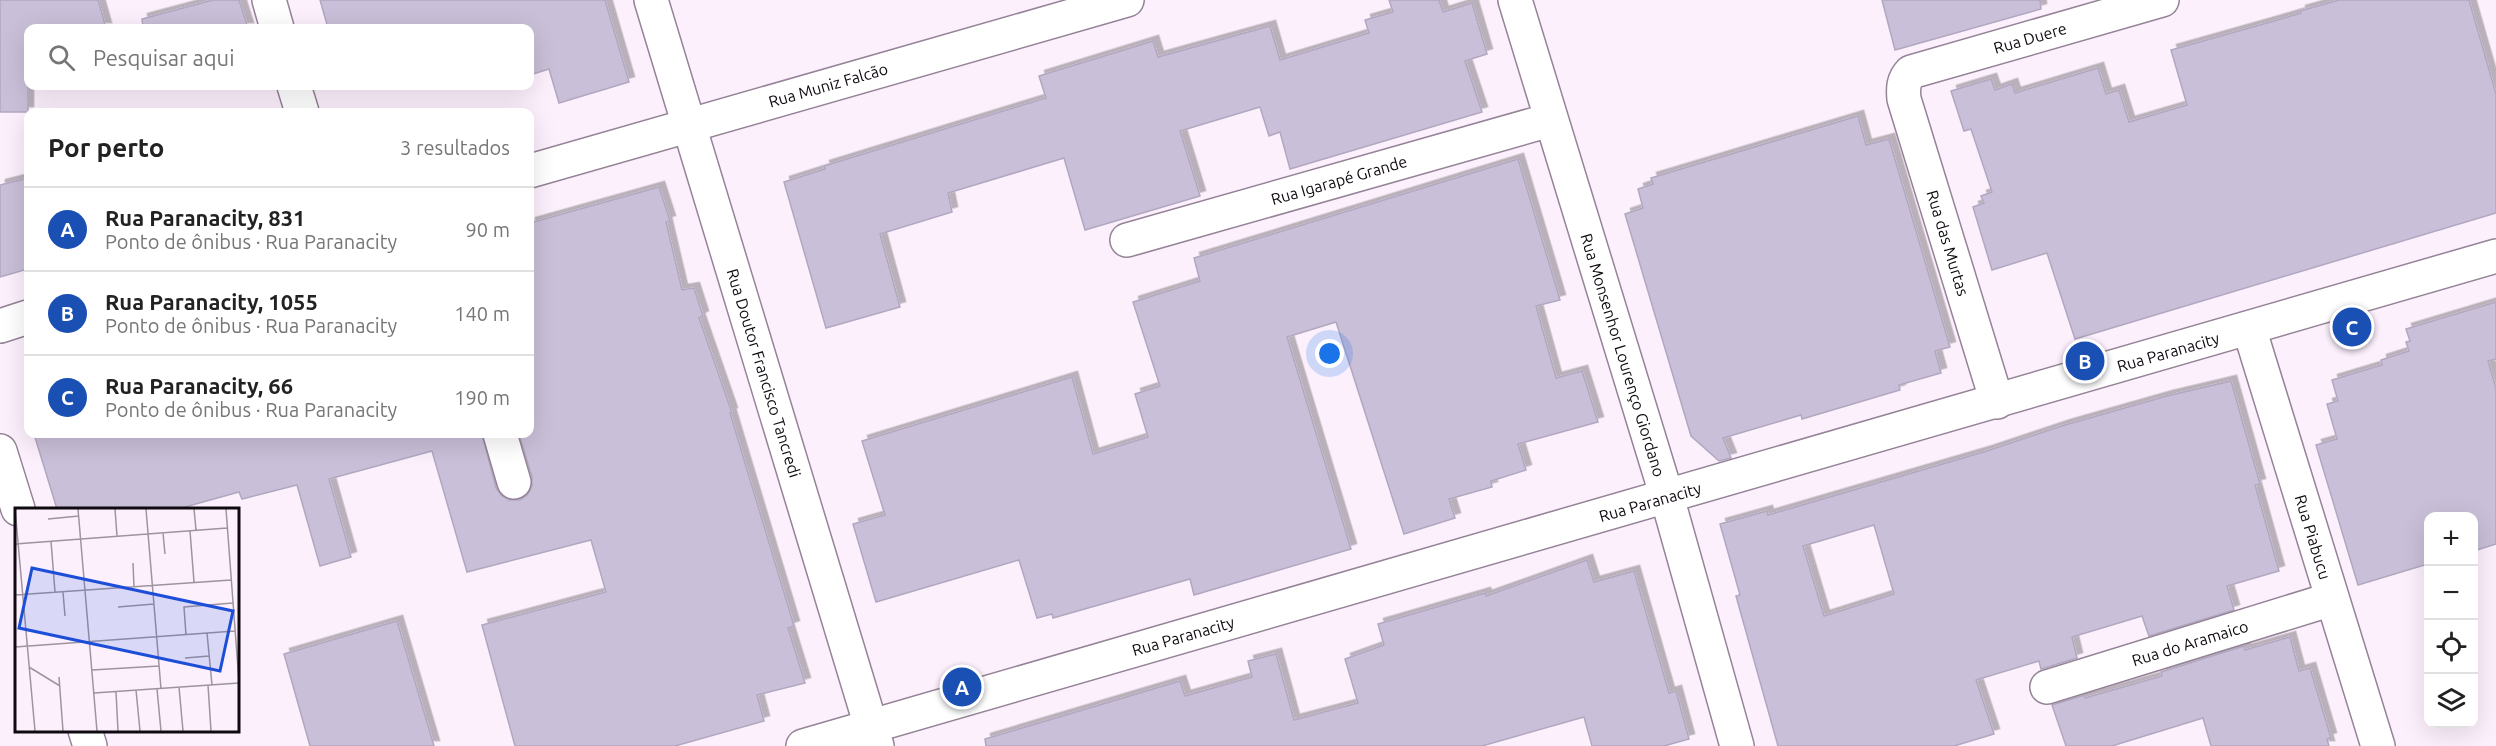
<!DOCTYPE html>
<html lang="pt">
<meta charset="utf-8">
<style>
:root{--surface:#fff;--page:#f6f6f6;--text:#222;--muted:#767676;--line:#e0e0e0;--accent:#28657c}
body{margin:0;font-family:Ubuntu,sans-serif;background:var(--page);color:var(--text)}
.controls{position:absolute;right:18px;bottom:18px;display:grid;overflow:hidden;border-radius:12px;box-shadow:0 6px 24px #0002}
.controls button{width:54px;height:54px;display:grid;place-items:center;padding:0;border:0;border-bottom:2px solid var(--line);background:var(--surface);color:var(--text);font:30px sans-serif}
.you{position:absolute;left:1330px;top:354px;width:21px;height:21px;margin:-15px;border:4px solid #fff;border-radius:50%;background:#1a73e8;box-shadow:0 0 0 9px #1a73e833}
.badge{display:grid;place-items:center;width:39px;height:39px;border-radius:50%;background:var(--accent);color:#fff;font-size:20px;font-weight:700}
.pin{position:absolute;translate:-50% -50%;border:3px solid #fff;box-shadow:0 2px 6px #0006}
.list{margin:0;padding:0;list-style:none}
h2{display:flex;justify-content:space-between;align-items:center;height:78px;margin:0;padding:0 24px;font-size:26px}
h2 small{font-size:20px;font-weight:400;color:var(--muted)}
.list li{display:grid;grid-template-columns:39px 1fr auto;gap:18px;align-items:center;box-sizing:border-box;height:84px;padding:0 24px;border-top:2px solid var(--line)}
.list b{display:block;font-size:22px;white-space:nowrap}
.list p{margin:0;font-size:20px;white-space:nowrap;color:var(--muted)}
.list em{font-size:20px;font-style:normal;color:var(--muted)}
.icon{flex:none;width:33px;height:33px;fill:none;stroke:currentColor;stroke-width:2;stroke-linecap:round;stroke-linejoin:round}
.map{position:relative;flex:none;width:2496px;height:746px;overflow:hidden}
.search{position:absolute;background:var(--surface);box-shadow:0 6px 24px #0002;left:24px;top:24px;width:510px;height:66px;display:flex;align-items:center;gap:15px;box-sizing:border-box;padding:0 21px;border-radius:12px;color:var(--muted);font-size:22px}
.panel{position:absolute;background:var(--surface);box-shadow:0 6px 24px #0002;left:24px;top:108px;width:510px;height:330px;border-radius:12px}
.map>svg:first-child{display:block}
.building{fill:#c9bfd8;stroke:#b1a8c0;stroke-width:1.5;fill-rule:evenodd;filter:url(#shadow)}
.lines{fill:none;stroke-linecap:round;stroke-linejoin:round}
.minor-casing{stroke:#958397;stroke-width:36}
.minor{stroke:#fff;stroke-width:33}
.labels{text-anchor:middle;dominant-baseline:central;stroke-width:4.5;stroke-linejoin:round;paint-order:stroke}
.street-label{font-size:16px;fill:#0f0910;stroke:#fff}
.inset-road{fill:none;stroke:#9d949e;stroke-width:1.5}
.view{fill:#1d4ed8;fill-opacity:0.15;stroke:#1d4ed8;stroke-width:3}
.inset-edge{fill:none;stroke:#0f0910;stroke-width:3}
</style>
<div class="map">
<svg width="2496" height="746" viewBox="0 0 2496 746">
<defs>
<filter id="shadow"><feDropShadow dx="5.5" dy="-5.5" stdDeviation="0" flood-color="#0004"/></filter>
</defs>
<rect width="100%" height="100%" fill="#fcf0fd"/>
<g class="building">
<polygon points="0,0 98,0 106,28 28,28 28,112 0,112"/>
<polygon points="213,0 239,0 248,28 143,28 142,19"/>
<polygon points="320,0 605,0 629,82 559,103 549,69 530,75 530,28 328,28"/>
<polygon points="1389,0 1439,0 1443,12 1472,3 1487,54 1465,61 1482,112 1290,169 1280,132 1269,136 1260,107 1180,131 1200,196 1085,230 1064,158 948,193 952,212 880,234 900,307 826,328 784,182 825,169 824,166 1046,98 1039,76 1153,41 1158,57 1270,26 1280,60 1369,33 1365,20 1393,12"/>
<polygon points="1882,0 2040,0 2041,9 1895,50"/>
<polygon points="2339,0 2469,0 2496,94 2496,213 2075,339 2047,253 1992,270 1973,207 1984,203 1981,196 1992,192 1971,129 1964,131 1951,91 1991,79 1995,90 2012,84 2015,93 2098,68 2106,94 2119,90 2129,122 2187,105 2171,50 2274,21 2301,13 2300,11"/>
<polygon points="1858,116 1866,145 1889,139 1950,347 1935,351 1941,373 1899,385 1900,390 1802,419 1801,415 1723,438 1731,458 1719,461 1691,436 1625,214 1643,208 1638,189 1653,184 1651,178"/>
<polygon points="1518,159 1560,300 1536,306 1556,378 1582,371 1598,422 1518,444 1526,470 1491,481 1492,487 1449,499 1455,518 1404,534 1336,322 1287,337 1351,549 1194,595 1190,579 1053,618 1052,614 1037,618 1019,560 876,602 853,524 885,515 862,441 1072,377 1093,454 1148,437 1135,394 1160,386 1133,302 1200,281 1194,258"/>
<polygon points="28,178 28,269 0,277 0,185"/>
<polygon points="659,187 670,221 666,222 682,290 694,288 703,316 699,318 732,413 730,413 794,626 788,628 805,683 757,695 764,721 675,746 515,746 482,625 606,592 591,540 467,572 432,451 329,479 351,557 320,566 297,485 242,499 239,492 178,509 57,509 34,434 482,434 496,488 502,496 509,500 520,500 528,494 532,486 532,477 519,434 530,434 530,223"/>
<polygon points="2496,302 2496,359 2488,361 2496,389 2496,544 2474,551 2474,516 2428,516 2428,564 2358,585 2316,445 2337,439 2327,404 2338,401 2332,380 2382,365 2381,360 2409,351 2406,342 2410,341 2406,329"/>
<path d="M2231,381L2260,484L2255,485L2279,571L2227,586L2234,610L2149,636L2142,616L2072,637L2077,658L2041,669L2039,661L1976,680L1994,734L1954,746H1778L1736,596L1740,595L1720,524L1767,511L1768,515L1987,451L2065,425L2167,396ZM1874,525L1894,594L1824,616L1803,546Z"/>
<polygon points="1587,560 1594,582 1634,571 1669,693 1676,691 1689,739 1664,746 1592,746 1584,717 1482,746 986,746 985,739 1180,681 1185,696 1252,677 1248,661 1276,654 1294,720 1358,703 1345,659 1384,645 1378,624 1485,593 1486,596"/>
<polygon points="397,621 434,746 310,746 284,654"/>
<polygon points="2290,637 2299,671 2310,668 2331,738 2327,739 2329,746 2211,746 2203,718 2112,746 2066,746 2052,705 2085,695 2085,698 2162,676 2161,672 2244,646 2245,650"/>
</g>
<g class="lines">
<g class="minor-casing">
<g id="minor">
<polyline points="269,0 277,28"/>
<polyline points="651,0 877,746"/>
<polyline points="1515,0 1667,497 1737,746"/>
<polyline points="294,86 302,112"/>
<polyline points="530,171 1127,0"/>
<polyline points="1127,240 1550,120"/>
<polyline points="0,326 28,317"/>
<polyline points="2249,328 2378,746"/>
<path d="M1997,402L1904,99C1903,89 1903,80 1911,72L2162,0"/>
<polyline points="500,434 514,482"/>
<polyline points="0,451 18,509"/>
<polyline points="2047,687 2332,599"/>
<polyline points="85,730 90,746"/>
<polyline points="803,746 2496,256"/>
</g>
</g>
<use href="#minor" class="minor"/>
</g>
<g class="labels">
<g class="street-label">
<text transform="translate(2030 38) rotate(-16)">Rua Duere</text>
<text transform="translate(828 85) rotate(-16)">Rua Muniz Falcão</text>
<text transform="translate(1339 180) rotate(-16)">Rua Igarapé Grande</text>
<text transform="translate(1948 243) rotate(73)">Rua das Murtas</text>
<text transform="translate(2168 352) rotate(-16)">Rua Paranacity</text>
<text transform="translate(1623 355) rotate(73)">Rua Monsenhor Lourenço Giordano</text>
<text transform="translate(764 373) rotate(73)">Rua Doutor Francisco Tancredi</text>
<text transform="translate(1650 502) rotate(-16)">Rua Paranacity</text>
<text transform="translate(2313 537) rotate(73)">Rua Piabucu</text>
<text transform="translate(1183 636) rotate(-16)">Rua Paranacity</text>
<text transform="translate(2190 643) rotate(-17)">Rua do Aramaico</text>
</g>
</g>
<g transform="translate(15 508)">
<rect width="224" height="224" fill="#fcf0fd"/>
<path class="inset-road" d="M0,1L20,223M63,1L82,223M100,1L102,28M131,1L146,181M179,1L181,22M211,1L224,174M33,11L64,8M175,23L179,74M148,25L150,46M36,33L40,84M0,36L212,20M118,55L119,79M48,84L50,108M0,87L216,72M103,99L139,96M192,125L197,177M171,127L169,99L218,95M0,139L220,123M170,150L194,148M14,159L45,178M77,162L144,158M44,169L48,223M193,177L196,223M164,179L168,223M142,181L146,223M121,182L125,223M101,184L103,223M79,185L224,175"/>
<path class="view" d="M17,60L218,103L205,163L4,120Z"/>
<rect width="224" height="224" class="inset-edge"/>
</g>
</svg>
<div class="controls">
<button>+</button>
<button>−</button>
<button><svg class="icon" aria-label="locate" viewBox="0 0 24 24"><circle cx="12" cy="12" r="6"/><path d="M12 2v4M12 18v4M2 12h4M18 12h4"/></svg></button>
<button><svg class="icon" aria-label="layers" viewBox="0 0 24 24"><path d="M12 4l9 5-9 5-9-5zM3 14l9 5 9-5"/></svg></button>
</div>
<div class="you"></div>
<div class="pin badge" style="left:962px;top:687px;background:#1a4fb4">A</div>
<div class="pin badge" style="left:2085px;top:361px;background:#1a4fb4">B</div>
<div class="pin badge" style="left:2352px;top:327px;background:#1a4fb4">C</div>
<div class="search"><svg class="icon" aria-label="search" viewBox="0 0 24 24"><circle cx="10" cy="10" r="6"/><path d="M15 15l6 6"/></svg>Pesquisar aqui</div>
<section class="panel">
<h2>Por perto<small>3 resultados</small></h2>
<ul class="list">
<li><span class="badge" style="background:#1a4fb4">A</span><div><b>Rua Paranacity, 831</b><p>Ponto de ônibus · Rua Paranacity</p></div><em>90 m</em></li>
<li><span class="badge" style="background:#1a4fb4">B</span><div><b>Rua Paranacity, 1055</b><p>Ponto de ônibus · Rua Paranacity</p></div><em>140 m</em></li>
<li><span class="badge" style="background:#1a4fb4">C</span><div><b>Rua Paranacity, 66</b><p>Ponto de ônibus · Rua Paranacity</p></div><em>190 m</em></li>
</ul>
</section>
</div>
